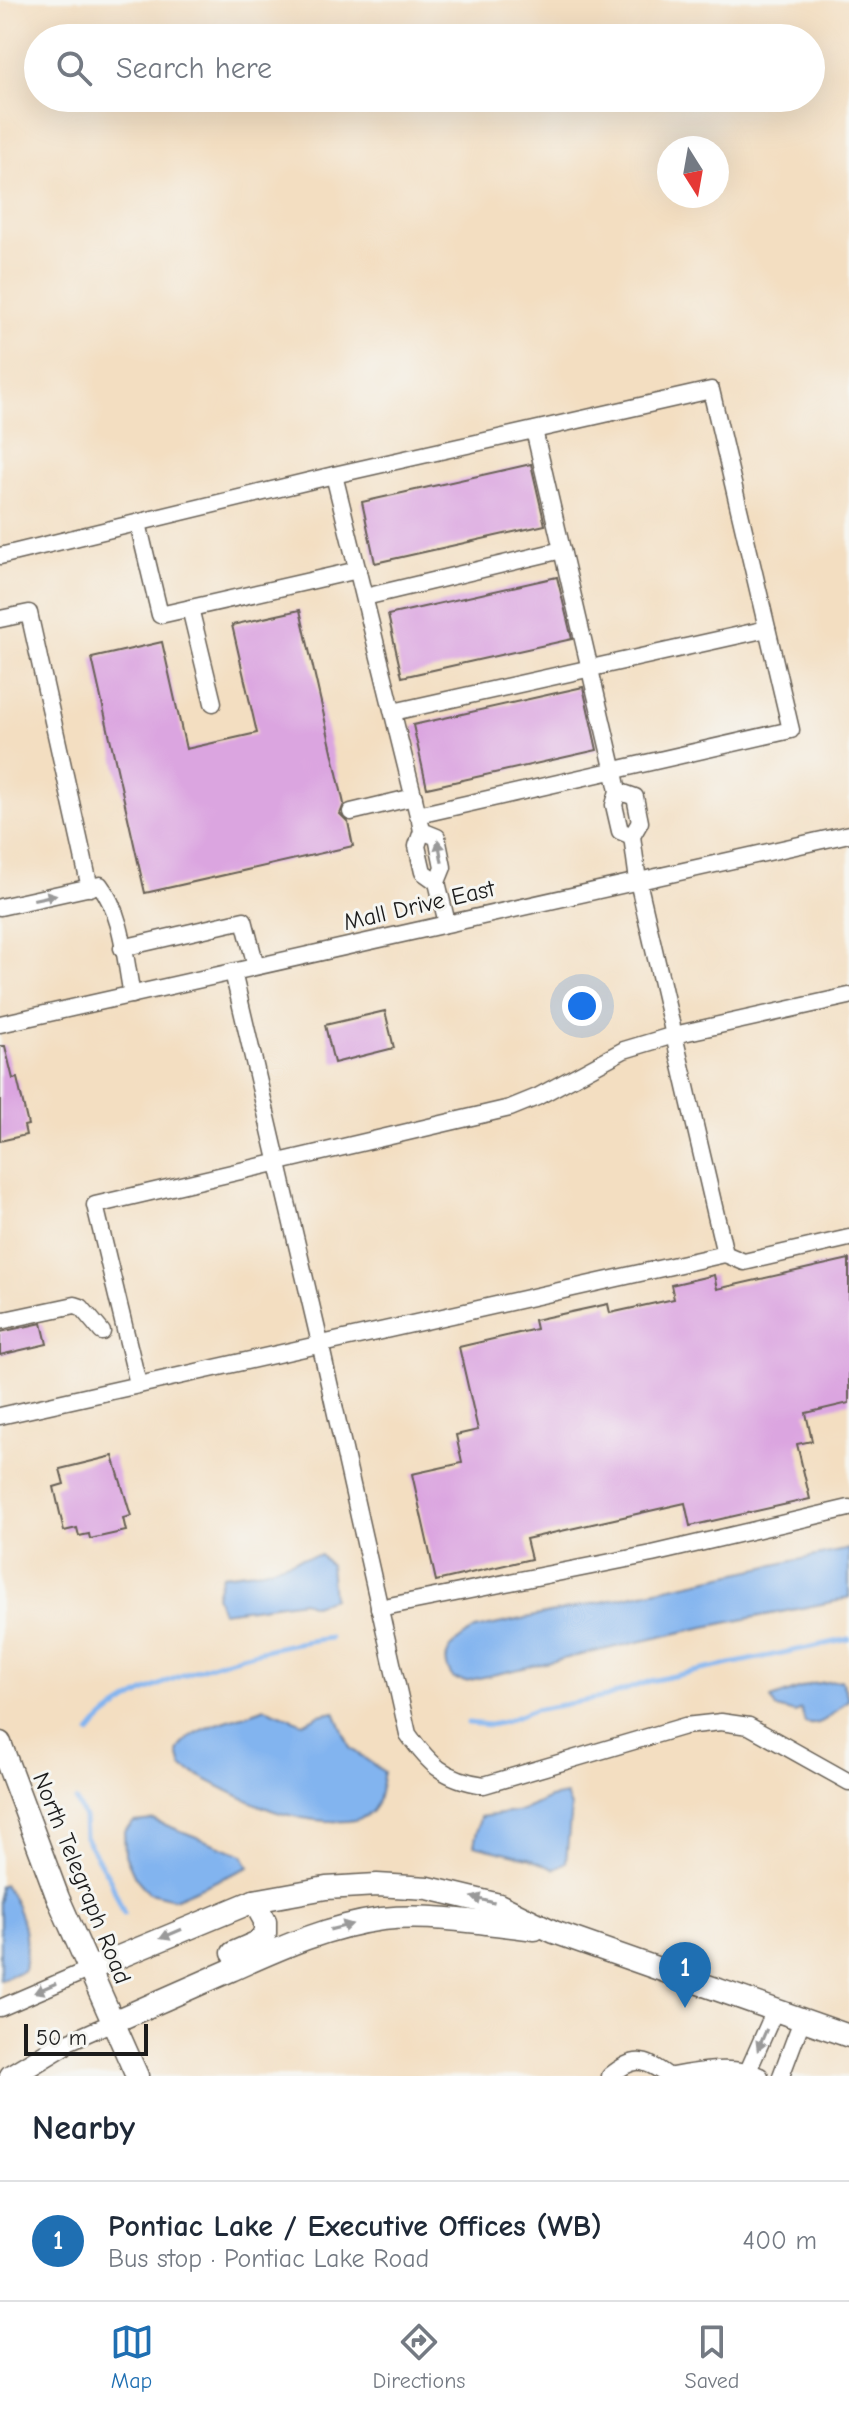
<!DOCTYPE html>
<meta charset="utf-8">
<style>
:root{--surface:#fff;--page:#f6f6f7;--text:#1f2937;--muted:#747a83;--line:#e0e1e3;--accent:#1f6fb2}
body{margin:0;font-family:"Comic Neue",sans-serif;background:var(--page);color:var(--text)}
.compass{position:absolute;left:657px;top:136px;width:72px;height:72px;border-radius:50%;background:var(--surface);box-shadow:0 8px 32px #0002;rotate:169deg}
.scale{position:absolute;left:24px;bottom:20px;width:124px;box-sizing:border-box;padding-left:8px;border:4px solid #1c1c1c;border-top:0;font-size:22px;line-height:28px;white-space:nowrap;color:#1c1c1c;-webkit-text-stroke:6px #f6f6f2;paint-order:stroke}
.you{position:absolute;left:582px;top:1006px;width:28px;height:28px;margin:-20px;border:6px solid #fff;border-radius:50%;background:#1a73e8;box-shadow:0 0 0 12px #1a73e833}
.badge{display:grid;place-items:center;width:52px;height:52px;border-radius:50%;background:var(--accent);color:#fff;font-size:26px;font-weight:700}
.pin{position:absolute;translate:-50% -66px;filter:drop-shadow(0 2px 4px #0008)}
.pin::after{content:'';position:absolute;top:42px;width:28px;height:24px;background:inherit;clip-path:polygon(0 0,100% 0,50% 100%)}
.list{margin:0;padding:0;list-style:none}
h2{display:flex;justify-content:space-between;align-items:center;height:104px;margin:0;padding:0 32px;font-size:34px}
h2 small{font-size:26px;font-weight:400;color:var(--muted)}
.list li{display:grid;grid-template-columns:52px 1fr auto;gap:24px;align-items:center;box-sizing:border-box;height:120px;padding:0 32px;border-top:2px solid var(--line)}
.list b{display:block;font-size:30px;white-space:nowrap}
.list p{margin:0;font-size:26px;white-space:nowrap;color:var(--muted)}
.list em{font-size:26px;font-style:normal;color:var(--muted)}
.icon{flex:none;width:44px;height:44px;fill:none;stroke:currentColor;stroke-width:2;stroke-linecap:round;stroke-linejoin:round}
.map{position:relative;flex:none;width:849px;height:2076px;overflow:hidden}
.search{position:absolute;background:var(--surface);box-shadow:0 8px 32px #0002;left:24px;right:24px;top:24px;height:88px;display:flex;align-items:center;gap:20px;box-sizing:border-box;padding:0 28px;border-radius:44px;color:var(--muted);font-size:30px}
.sheet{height:224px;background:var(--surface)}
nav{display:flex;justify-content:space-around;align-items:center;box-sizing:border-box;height:112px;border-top:2px solid var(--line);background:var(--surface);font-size:22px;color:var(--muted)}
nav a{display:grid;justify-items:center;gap:4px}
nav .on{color:var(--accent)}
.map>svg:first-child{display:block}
.water{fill:#82b4ef;stroke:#4f6886;stroke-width:2}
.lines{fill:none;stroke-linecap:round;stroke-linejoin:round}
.stream{stroke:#82b4ef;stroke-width:5}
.building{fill:#dba5e0}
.minor-casing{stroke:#676056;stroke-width:19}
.major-casing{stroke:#676056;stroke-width:25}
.minor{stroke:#fff;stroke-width:16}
.major{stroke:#fff;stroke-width:22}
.oneway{fill:#999}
.labels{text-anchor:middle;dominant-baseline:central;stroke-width:6;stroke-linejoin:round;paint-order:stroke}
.street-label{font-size:24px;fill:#1c1c1c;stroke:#f6f6f2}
</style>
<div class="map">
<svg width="849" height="2076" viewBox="0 0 849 2076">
<rect width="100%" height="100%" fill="#f6f6f2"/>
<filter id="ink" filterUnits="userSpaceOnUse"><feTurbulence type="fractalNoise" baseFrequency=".0125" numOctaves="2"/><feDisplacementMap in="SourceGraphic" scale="16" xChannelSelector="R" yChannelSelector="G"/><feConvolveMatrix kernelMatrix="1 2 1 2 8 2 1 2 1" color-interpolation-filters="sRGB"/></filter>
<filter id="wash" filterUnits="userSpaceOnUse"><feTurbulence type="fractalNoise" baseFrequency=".006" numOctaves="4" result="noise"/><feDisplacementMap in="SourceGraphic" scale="32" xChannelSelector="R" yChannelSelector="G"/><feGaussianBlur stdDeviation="1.8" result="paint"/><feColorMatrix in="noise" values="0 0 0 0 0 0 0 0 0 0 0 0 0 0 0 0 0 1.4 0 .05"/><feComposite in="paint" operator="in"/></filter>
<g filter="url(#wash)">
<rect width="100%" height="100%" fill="#f3dec1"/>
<g class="water">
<path d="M849,1549V1597L842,1600L700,1628L466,1681L454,1679C435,1655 455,1641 475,1629Z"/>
<polygon points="320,1555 330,1565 333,1598 313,1605 303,1601 222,1612 216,1595 222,1575 263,1570 301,1558"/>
<path d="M841,1680L849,1699C836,1710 822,1729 805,1723L801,1709L795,1713L776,1708L771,1699L812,1684Z"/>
<path d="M265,1708L303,1723L319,1715L335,1712L350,1748L384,1772C381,1785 380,1805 370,1813C349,1831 284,1816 261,1806C234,1795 208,1780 182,1767L178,1752C190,1724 239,1720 265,1708Z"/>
<polygon points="566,1795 571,1807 566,1862 554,1869 528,1858 474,1845 480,1817 522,1811 549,1798"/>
<polygon points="153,1820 243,1855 249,1867 174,1899 149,1893 135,1877 125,1855 124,1831 134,1822"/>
<path d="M4,1884C24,1912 29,1937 24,1970L0,1980V1886Z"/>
</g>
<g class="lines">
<g class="stream">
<polyline points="468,1723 490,1725 504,1722 534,1710 606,1697 650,1681 849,1639"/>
<path d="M90,1733C128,1681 267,1645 330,1638"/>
<polyline points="76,1801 84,1818 85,1837 111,1881 124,1914"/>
</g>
</g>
<g id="blocks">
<g class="building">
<polygon points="531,464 545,525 375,563 362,502"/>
<polygon points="557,577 572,639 402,677 388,615"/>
<polygon points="300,610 344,804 340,814 348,822 353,846 145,893 92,658 162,642 186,749 257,733 232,625"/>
<polygon points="583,687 597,750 427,788 413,725"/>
<polygon points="385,1011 394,1048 334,1063 325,1025"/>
<polygon points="0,1046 5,1046 13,1079 17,1078 28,1125 24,1126 26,1135 0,1141"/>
<polygon points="849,1259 849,1403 806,1413 812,1441 797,1444 810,1499 690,1526 685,1503 526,1539 531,1559 436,1581 412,1474 462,1463 456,1435 478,1430 459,1347 536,1329 534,1320 608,1304 610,1313 674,1299 671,1285 714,1275 717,1289"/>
<polygon points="42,1323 47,1344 0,1355 0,1332"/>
<polygon points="113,1456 131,1516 123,1518 126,1531 90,1539 89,1534 79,1536 77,1528 64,1531 54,1487 64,1484 60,1469"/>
</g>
</g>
</g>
<g filter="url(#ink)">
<use href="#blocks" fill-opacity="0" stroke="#676056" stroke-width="2"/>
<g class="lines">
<g class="minor-casing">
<g id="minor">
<polyline points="534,430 334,475 418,815 791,730 711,390 534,430 614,772 618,791 614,805 620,831 632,836"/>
<polyline points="138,523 160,615 358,570"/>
<polyline points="0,556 334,475"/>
<polyline points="365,597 562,550"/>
<polyline points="190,608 213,703"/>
<polyline points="0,619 29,613 90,888"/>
<polyline points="393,712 767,629"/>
<polyline points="618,791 635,797 640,822 632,836 638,881 725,1254"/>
<polyline points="351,812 414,797"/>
<polyline points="420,821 422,831 417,846 423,872 437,882"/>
<polyline points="422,831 437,837 443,867 437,882 447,923"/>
<path d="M0,907L100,885C123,915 125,960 132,995"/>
<polyline points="122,948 244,920 256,966"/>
<path d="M233,972L320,1343L408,1734C430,1765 444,1779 484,1785L685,1726L721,1722L749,1726L849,1782"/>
<polyline points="0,1024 849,834"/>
<polyline points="0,1321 75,1305 81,1307 102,1332"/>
<polyline points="138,1384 95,1205 510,1108 537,1097 624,1050 674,1035 849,996"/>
<polyline points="0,1416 725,1254 744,1262 849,1238"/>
<polyline points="379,1608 652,1554 849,1508"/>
<polyline points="0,2008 90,1969"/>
<polyline points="52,2049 113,2022"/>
<polyline points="748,2071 775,2010"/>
<path d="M610,2076C634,2056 644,2058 668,2076"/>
<path d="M672,2076C699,2071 734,2065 760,2076"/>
<polyline points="781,2076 802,2020"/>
</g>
</g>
<g class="major-casing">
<g id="major">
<polyline points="0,1743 58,1898 137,2076"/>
<polyline points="233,1953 258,1942 265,1934 265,1921 254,1901"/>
<polyline points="90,1969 254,1901 326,1888 377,1885 428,1888 499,1905 554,1932 849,2036"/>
<path d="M113,2022C152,2005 192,1987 231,1970C280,1948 328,1926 382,1919C433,1914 484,1923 535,1929"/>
<polyline points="11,2076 62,2045"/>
</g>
</g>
<use href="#minor" class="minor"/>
<use href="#major" class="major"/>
</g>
<defs><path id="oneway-solid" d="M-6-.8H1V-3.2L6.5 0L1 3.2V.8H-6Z" transform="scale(2)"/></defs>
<g class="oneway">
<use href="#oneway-solid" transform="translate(440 851) rotate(-100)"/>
<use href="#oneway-solid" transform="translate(45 897) rotate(-12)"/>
<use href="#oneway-solid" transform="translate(483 1900) rotate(-165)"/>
<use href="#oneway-solid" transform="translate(341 1927) rotate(-14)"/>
<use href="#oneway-solid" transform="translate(171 1934) rotate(157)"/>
<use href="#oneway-solid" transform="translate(45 1988) rotate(157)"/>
<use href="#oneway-solid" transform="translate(762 2040) rotate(113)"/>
</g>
</g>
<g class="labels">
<g class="street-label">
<text transform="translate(419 905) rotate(-13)">Mall Drive East</text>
<text transform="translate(82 1878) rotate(68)">North Telegraph Road</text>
</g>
</g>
</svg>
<svg class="compass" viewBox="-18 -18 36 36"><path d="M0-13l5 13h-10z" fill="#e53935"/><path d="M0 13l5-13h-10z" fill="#747a83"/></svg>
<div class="scale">50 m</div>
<div class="you"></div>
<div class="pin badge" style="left:685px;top:2008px">1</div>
<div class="search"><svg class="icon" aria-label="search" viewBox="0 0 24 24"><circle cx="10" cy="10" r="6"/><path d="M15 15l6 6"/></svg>Search here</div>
</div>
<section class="sheet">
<h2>Nearby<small></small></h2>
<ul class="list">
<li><span class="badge">1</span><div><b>Pontiac Lake / Executive Offices (WB)</b><p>Bus stop · Pontiac Lake Road</p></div><em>400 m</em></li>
</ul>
</section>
<nav>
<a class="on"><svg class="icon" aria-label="map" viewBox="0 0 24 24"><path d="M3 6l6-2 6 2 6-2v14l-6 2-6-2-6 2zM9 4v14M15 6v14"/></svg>Map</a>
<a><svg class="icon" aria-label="directions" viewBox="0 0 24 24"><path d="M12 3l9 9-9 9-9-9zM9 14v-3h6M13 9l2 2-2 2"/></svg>Directions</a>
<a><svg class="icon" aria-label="saved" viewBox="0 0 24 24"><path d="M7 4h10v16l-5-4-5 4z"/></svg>Saved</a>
</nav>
